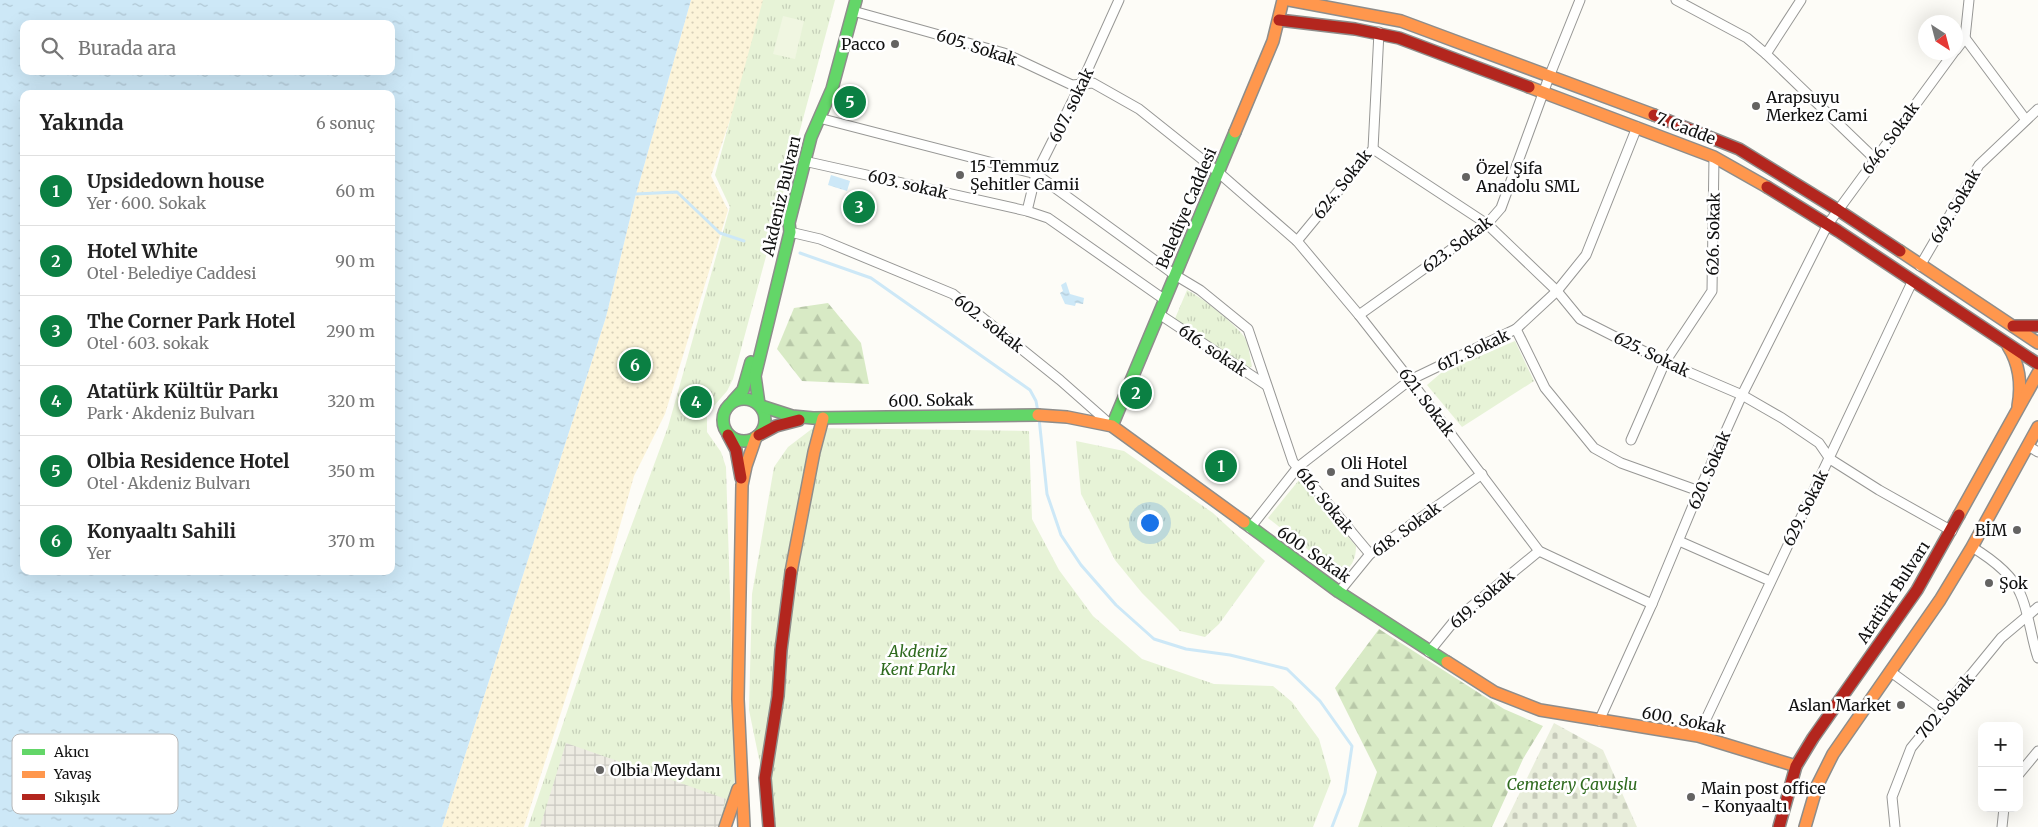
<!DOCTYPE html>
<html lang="tr">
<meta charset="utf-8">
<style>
:root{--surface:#fff;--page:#f6f6f6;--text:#222;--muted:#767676;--line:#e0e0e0;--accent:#0b8043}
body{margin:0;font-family:Merriweather,serif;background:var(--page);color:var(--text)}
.controls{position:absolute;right:15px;bottom:15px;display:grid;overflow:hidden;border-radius:10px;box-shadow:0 5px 20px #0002}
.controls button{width:45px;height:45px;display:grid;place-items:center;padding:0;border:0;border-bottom:1px solid var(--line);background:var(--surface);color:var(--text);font:25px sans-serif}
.compass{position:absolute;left:1918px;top:15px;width:45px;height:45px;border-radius:50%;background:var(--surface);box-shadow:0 5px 20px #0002;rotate:144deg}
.you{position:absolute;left:1149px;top:522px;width:18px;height:18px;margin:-12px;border:4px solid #fff;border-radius:50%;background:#1a73e8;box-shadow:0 0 0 8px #1a73e833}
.badge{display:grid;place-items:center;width:32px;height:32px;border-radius:50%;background:var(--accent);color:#fff;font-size:16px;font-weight:700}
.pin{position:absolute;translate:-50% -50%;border:2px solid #fff;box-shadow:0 1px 5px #0006}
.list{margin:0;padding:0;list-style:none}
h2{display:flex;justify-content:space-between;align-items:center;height:65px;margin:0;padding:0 20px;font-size:21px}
h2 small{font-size:16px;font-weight:400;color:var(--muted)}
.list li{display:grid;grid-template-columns:32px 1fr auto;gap:15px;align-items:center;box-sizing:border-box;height:70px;padding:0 20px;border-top:1px solid var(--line)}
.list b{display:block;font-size:19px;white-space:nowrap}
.list p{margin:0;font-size:16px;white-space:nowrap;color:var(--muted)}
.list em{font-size:16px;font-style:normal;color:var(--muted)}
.icon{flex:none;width:28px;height:28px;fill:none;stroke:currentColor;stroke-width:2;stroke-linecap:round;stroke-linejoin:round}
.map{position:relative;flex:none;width:2038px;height:827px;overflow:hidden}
.search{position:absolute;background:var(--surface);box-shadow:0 5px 20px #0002;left:20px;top:20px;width:375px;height:55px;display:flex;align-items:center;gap:12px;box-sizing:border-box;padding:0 18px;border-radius:10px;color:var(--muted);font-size:19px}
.panel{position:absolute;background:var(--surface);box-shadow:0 5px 20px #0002;left:20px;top:90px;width:375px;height:485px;border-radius:10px}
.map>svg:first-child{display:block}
.forest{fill:url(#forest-firs)}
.sand{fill:url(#sand-dots)}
.cemetery{fill:url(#cemetery-stones)}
.park{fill:url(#park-tufts)}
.pitch{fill:#f0f6e1}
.plaza{fill:url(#plaza-grid)}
.water{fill:url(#water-ripples);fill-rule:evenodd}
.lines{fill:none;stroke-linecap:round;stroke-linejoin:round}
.stream{stroke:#cde8f7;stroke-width:3}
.street-casing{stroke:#979795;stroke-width:11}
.fast-casing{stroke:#8e8d8b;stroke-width:14}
.slow-casing{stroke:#8e8d8b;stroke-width:14}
.jam-casing{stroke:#8e8d8b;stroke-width:14}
.street{stroke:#fffffe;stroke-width:9}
.fast{stroke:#63d668;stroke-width:11}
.slow{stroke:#ff974d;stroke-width:11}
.jam{stroke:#b3261e;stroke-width:11}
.poi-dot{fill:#646362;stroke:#fff;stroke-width:2}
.labels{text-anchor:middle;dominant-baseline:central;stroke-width:5;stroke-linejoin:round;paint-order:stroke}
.poi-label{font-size:16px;fill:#111;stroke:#fff;text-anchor:start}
.street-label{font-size:16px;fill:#111;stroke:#fff}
.park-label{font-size:16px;font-style:italic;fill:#2f6b1f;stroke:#fff}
.key{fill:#fff;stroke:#b8b8b8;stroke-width:1}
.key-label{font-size:14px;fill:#111}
</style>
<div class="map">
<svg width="2038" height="827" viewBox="0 0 2038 827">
<defs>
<pattern id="forest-firs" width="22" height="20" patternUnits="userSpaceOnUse" patternTransform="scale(1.25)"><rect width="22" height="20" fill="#d8eac5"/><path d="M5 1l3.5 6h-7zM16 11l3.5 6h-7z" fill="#b8c8a8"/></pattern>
<pattern id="sand-dots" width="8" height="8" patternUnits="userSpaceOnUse" patternTransform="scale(1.25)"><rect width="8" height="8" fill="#fcf4d9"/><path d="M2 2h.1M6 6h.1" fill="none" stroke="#d7d0b9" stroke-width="1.8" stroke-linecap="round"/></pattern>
<pattern id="cemetery-stones" width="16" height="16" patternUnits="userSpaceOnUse" patternTransform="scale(1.25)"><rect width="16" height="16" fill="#e9eedb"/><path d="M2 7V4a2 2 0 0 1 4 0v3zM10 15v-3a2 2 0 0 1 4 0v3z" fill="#c7cbbb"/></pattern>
<pattern id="park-tufts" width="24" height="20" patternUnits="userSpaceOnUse" patternTransform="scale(1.25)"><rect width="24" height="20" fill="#e7f3d7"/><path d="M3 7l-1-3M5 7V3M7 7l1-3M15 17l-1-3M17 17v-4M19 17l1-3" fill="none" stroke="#c5cfb8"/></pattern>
<pattern id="plaza-grid" width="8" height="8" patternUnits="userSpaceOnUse" patternTransform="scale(1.25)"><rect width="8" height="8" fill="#edebe2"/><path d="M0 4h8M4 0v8" fill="none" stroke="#cac8c1"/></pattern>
<pattern id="water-ripples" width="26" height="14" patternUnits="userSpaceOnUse" patternTransform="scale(1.25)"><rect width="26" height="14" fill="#cde8f7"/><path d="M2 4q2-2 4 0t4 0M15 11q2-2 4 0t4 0" fill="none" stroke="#afc6d3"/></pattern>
</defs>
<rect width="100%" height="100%" fill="#fdfcf7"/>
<g class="forest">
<polygon points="828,303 861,343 869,384 802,381 777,349 794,308"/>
<polygon points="1379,629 1504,709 1543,726 1523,759 1492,827 1358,827 1377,772 1335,688"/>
</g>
<polygon class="sand" points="691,0 765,0 751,58 711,176 728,210 665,414 634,476 610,561 524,827 442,827 606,317 636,194"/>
<polygon class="cemetery" points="1554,723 1603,750 1637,827 1503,827"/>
<g class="park">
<polygon points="763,0 835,0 733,379 727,391 707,414 707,432 721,452 726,467 735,757 734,786 720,827 528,827 615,570 668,427 730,207 715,175"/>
<path d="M1187,290C1200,296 1238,326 1245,338C1249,345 1250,358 1252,366L1248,369L1174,321Z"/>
<polygon points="1515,341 1534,381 1462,427 1427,385 1441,373"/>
<polygon points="813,428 1029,431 1032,519 1059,570 1093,616 1142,659 1214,684 1273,686 1292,702 1319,739 1331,781 1313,827 773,827 749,710 752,594 774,467 788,447"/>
<polygon points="1076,441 1124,451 1213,513 1265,561 1219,624 1205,637 1180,631 1142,593 1115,560 1081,494"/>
<path d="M1299,480L1356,546C1356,559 1351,573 1335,571L1268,518Z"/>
</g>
<polygon class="pitch" points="783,16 804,21 795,59 773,54"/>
<polygon class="plaza" points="566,743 726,799 718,827 540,827"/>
<g class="water">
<path d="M0,0H691L636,194L606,317L442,827H0ZM24,24H391V71H24ZM24,94H391V571H24Z"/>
<polygon points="831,175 850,181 847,191 828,185"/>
<polygon points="1066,282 1070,294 1084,298 1083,304 1076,303 1075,306 1065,304 1060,293 1063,291 1061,285"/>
</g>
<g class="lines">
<g class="stream">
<polyline points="636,194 677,192 720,233 744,241"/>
<polyline points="800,253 871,278 1030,390 1036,401 1038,412"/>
<polyline points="1039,418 1047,494 1061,535 1081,565 1116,605 1154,639 1186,649 1230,655 1287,669 1320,701 1352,746 1345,793 1332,827"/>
</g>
<g class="street-casing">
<g id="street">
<polyline points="1676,0 1747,38 1766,54 1801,0"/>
<polyline points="853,11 1004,53 1072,85 1093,83 1139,109 1218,172 1297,241 1359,315 1410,380 1539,551 1652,604"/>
<polyline points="1965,38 2026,120"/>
<polyline points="1956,50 1965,38 1969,0"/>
<polyline points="1766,54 1875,159"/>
<polyline points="819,118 1036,174 1175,275 1200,290 1248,329 1293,462 1370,554"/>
<polyline points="1373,149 1487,224 1557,291 1580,319 1665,362 1742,395 1782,418 1819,443 1830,459 1879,490 1952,531"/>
<polyline points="804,161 1027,211 1048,218 1165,300"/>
<polyline points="1027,211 1036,174 1082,82 1119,0"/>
<polyline points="790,232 820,239 953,294 1060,380 1111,425"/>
<polyline points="1297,241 1373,149 1379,32"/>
<polyline points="1920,266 1979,165 2038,109"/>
<polyline points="1159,314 1266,385"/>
<polyline points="1359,315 1487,224 1501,208 1549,77 1580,0"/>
<polyline points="1516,329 1545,388 1594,448 1621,463 1699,491"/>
<polyline points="1631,440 1665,362 1712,291 1714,157"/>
<polyline points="2028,446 2038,452"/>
<polyline points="1250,528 1298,467 1410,380 1516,329 1557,291 1586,255 1637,127"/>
<polyline points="1679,541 1770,581"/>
<path d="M1972,547C1990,558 2012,574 2020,593C2029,612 2031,638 2038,658"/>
<polyline points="1339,592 1370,554 1482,474"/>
<polyline points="1429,652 1455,620 1539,551"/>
<polyline points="1891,672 1943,710"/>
<polyline points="1599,721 1652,604 1699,491 1742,395 1828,224 1954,52"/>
<polyline points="1698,736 1913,280"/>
<polyline points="2019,774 2038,751"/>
<polyline points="1895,827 1892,797 1911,748 2001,638 2038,607"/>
<polyline points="2002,827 2004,808"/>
</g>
</g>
<g class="fast-casing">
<g id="fast">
<circle cx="744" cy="420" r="21"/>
<polyline points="733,401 743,390 751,362"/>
<polyline points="759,404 755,376 790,232 789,223 811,137 832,89 856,0"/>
<polyline points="761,406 792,416 813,418 1038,415"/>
<polyline points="1112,426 1235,132"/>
<polyline points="1244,522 1339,592 1447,662"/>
</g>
</g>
<g class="slow-casing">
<g id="slow">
<polyline points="1289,0 1401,21 1654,115"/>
<polyline points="1529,87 1714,157 1767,187"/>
<polyline points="1235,132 1273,41 1283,0"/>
<polyline points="1900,251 2038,343"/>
<path d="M2008,346C2020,365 2022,384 2018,406"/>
<polyline points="1038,415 1067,417 1112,426 1244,522"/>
<polyline points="1959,515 2038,373"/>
<polyline points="791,572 814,452 823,418"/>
<polyline points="1447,662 1494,692 1540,710 1698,736 1796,766"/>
<polyline points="725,827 738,789"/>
<polyline points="744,827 738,699 742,485 746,466 756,437"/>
<polyline points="1805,827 1817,786 1833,754 1940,600 1972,547 2038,427"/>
</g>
</g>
<g class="jam-casing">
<g id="jam">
<polyline points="1279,20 1355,29 1399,38 1529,87"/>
<polyline points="1654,115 1739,149 1838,210 1900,251"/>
<polyline points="1767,187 1838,231 2038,364"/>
<polyline points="2013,326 2038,326"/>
<polyline points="728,435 736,450 741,478"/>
<polyline points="759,435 776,426 799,420"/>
<polyline points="769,827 765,778 778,696 781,650 791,572"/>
<polyline points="1779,827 1796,766 1813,738 1917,590 1959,515"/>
</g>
</g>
<use href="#street" class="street"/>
<use href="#fast" class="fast"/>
<use href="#slow" class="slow"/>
<use href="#jam" class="jam"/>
</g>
<g class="poi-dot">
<circle cx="895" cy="44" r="5"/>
<circle cx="1756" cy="106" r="5"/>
<circle cx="960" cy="175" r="5"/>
<circle cx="1466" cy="177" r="5"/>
<circle cx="1331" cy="472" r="5"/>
<circle cx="2017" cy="530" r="5"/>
<circle cx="1989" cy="583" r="5"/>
<circle cx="1901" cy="705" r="5"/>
<circle cx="600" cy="770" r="5"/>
<circle cx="1691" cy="797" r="5"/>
</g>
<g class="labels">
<g class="poi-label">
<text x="885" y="44" text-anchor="end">Pacco</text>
<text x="1766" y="97">Arapsuyu<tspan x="1766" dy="18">Merkez Cami</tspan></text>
<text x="970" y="166">15 Temmuz<tspan x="970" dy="18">Şehitler Camii</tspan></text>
<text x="1476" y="168">Özel Şifa<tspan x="1476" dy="18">Anadolu SML</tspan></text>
<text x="1341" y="463">Oli Hotel<tspan x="1341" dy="18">and Suites</tspan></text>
<text x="2007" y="530" text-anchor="end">BİM</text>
<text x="1999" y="583">Şok</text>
<text x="1891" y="705" text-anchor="end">Aslan Market</text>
<text x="610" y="770">Olbia Meydanı</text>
<text x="1701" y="788">Main post office<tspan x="1701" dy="18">- Konyaaltı</tspan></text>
</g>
<g class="street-label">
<text transform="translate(977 47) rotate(18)">605. Sokak</text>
<text transform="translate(1071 105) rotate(-64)">607. sokak</text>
<text transform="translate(1686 128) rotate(21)">7. Cadde</text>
<text transform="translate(1890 138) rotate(-54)">646. Sokak</text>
<text transform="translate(908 184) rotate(13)">603. sokak</text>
<text transform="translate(1342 184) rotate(-52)">624. Sokak</text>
<text transform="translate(781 196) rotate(-77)">Akdeniz Bulvarı</text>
<text transform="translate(1955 206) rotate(-60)">649. Sokak</text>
<text transform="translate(1186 208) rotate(-67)">Belediye Caddesi</text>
<text transform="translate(1713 234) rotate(-89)">626. Sokak</text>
<text transform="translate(1457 244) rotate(-37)">623. Sokak</text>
<text transform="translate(989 323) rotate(38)">602. sokak</text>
<text transform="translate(1213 350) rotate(34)">616. sokak</text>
<text transform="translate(1473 350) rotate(-25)">617. Sokak</text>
<text transform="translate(1652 354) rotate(26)">625. Sokak</text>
<text transform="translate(931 400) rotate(-1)">600. Sokak</text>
<text transform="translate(1427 402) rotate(53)">621. Sokak</text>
<text transform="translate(1709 470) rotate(-67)">620. Sokak</text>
<text transform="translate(1325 500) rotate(51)">616. Sokak</text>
<text transform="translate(1805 508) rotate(-64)">629. Sokak</text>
<text transform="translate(1406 529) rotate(-36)">618. Sokak</text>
<text transform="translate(1314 554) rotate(35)">600. Sokak</text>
<text transform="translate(1893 592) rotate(-57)">Atatürk Bulvarı</text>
<text transform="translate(1482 599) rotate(-41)">619. Sokak</text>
<text transform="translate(1945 706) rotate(-50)">702 Sokak</text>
<text transform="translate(1684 720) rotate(11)">600. Sokak</text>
</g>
<g class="park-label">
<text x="918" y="651">Akdeniz<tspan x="918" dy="18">Kent Parkı</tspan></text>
<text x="1572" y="784">Cemetery Çavuşlu</text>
</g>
</g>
<rect x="12" y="734" width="166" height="80" rx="8" class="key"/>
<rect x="22" y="749" width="23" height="6" fill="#63d668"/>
<rect x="22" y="771" width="23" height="7" fill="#ff974d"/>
<rect x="22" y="794" width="23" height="6" fill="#b3261e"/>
<g class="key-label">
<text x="54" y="757">Akıcı</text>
<text x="54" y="779">Yavaş</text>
<text x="54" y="802">Sıkışık</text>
</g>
</svg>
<div class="controls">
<button>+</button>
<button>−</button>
</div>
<svg class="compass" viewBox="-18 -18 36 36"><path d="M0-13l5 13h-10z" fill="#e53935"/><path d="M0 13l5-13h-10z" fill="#767676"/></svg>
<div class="you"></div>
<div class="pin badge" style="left:1221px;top:466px">1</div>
<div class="pin badge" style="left:1136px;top:393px">2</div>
<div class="pin badge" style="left:859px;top:207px">3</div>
<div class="pin badge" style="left:696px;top:402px">4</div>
<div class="pin badge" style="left:850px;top:102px">5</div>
<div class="pin badge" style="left:635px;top:365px">6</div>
<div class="search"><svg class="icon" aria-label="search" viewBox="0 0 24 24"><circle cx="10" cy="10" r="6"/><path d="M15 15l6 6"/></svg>Burada ara</div>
<section class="panel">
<h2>Yakında<small>6 sonuç</small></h2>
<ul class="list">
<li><span class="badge">1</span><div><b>Upsidedown house</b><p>Yer · 600. Sokak</p></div><em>60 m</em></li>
<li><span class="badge">2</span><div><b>Hotel White</b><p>Otel · Belediye Caddesi</p></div><em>90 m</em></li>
<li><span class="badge">3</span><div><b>The Corner Park Hotel</b><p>Otel · 603. sokak</p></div><em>290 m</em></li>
<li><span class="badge">4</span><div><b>Atatürk Kültür Parkı</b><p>Park · Akdeniz Bulvarı</p></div><em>320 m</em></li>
<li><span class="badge">5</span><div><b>Olbia Residence Hotel</b><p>Otel · Akdeniz Bulvarı</p></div><em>350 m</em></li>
<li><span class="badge">6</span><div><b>Konyaaltı Sahili</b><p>Yer</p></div><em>370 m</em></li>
</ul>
</section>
</div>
